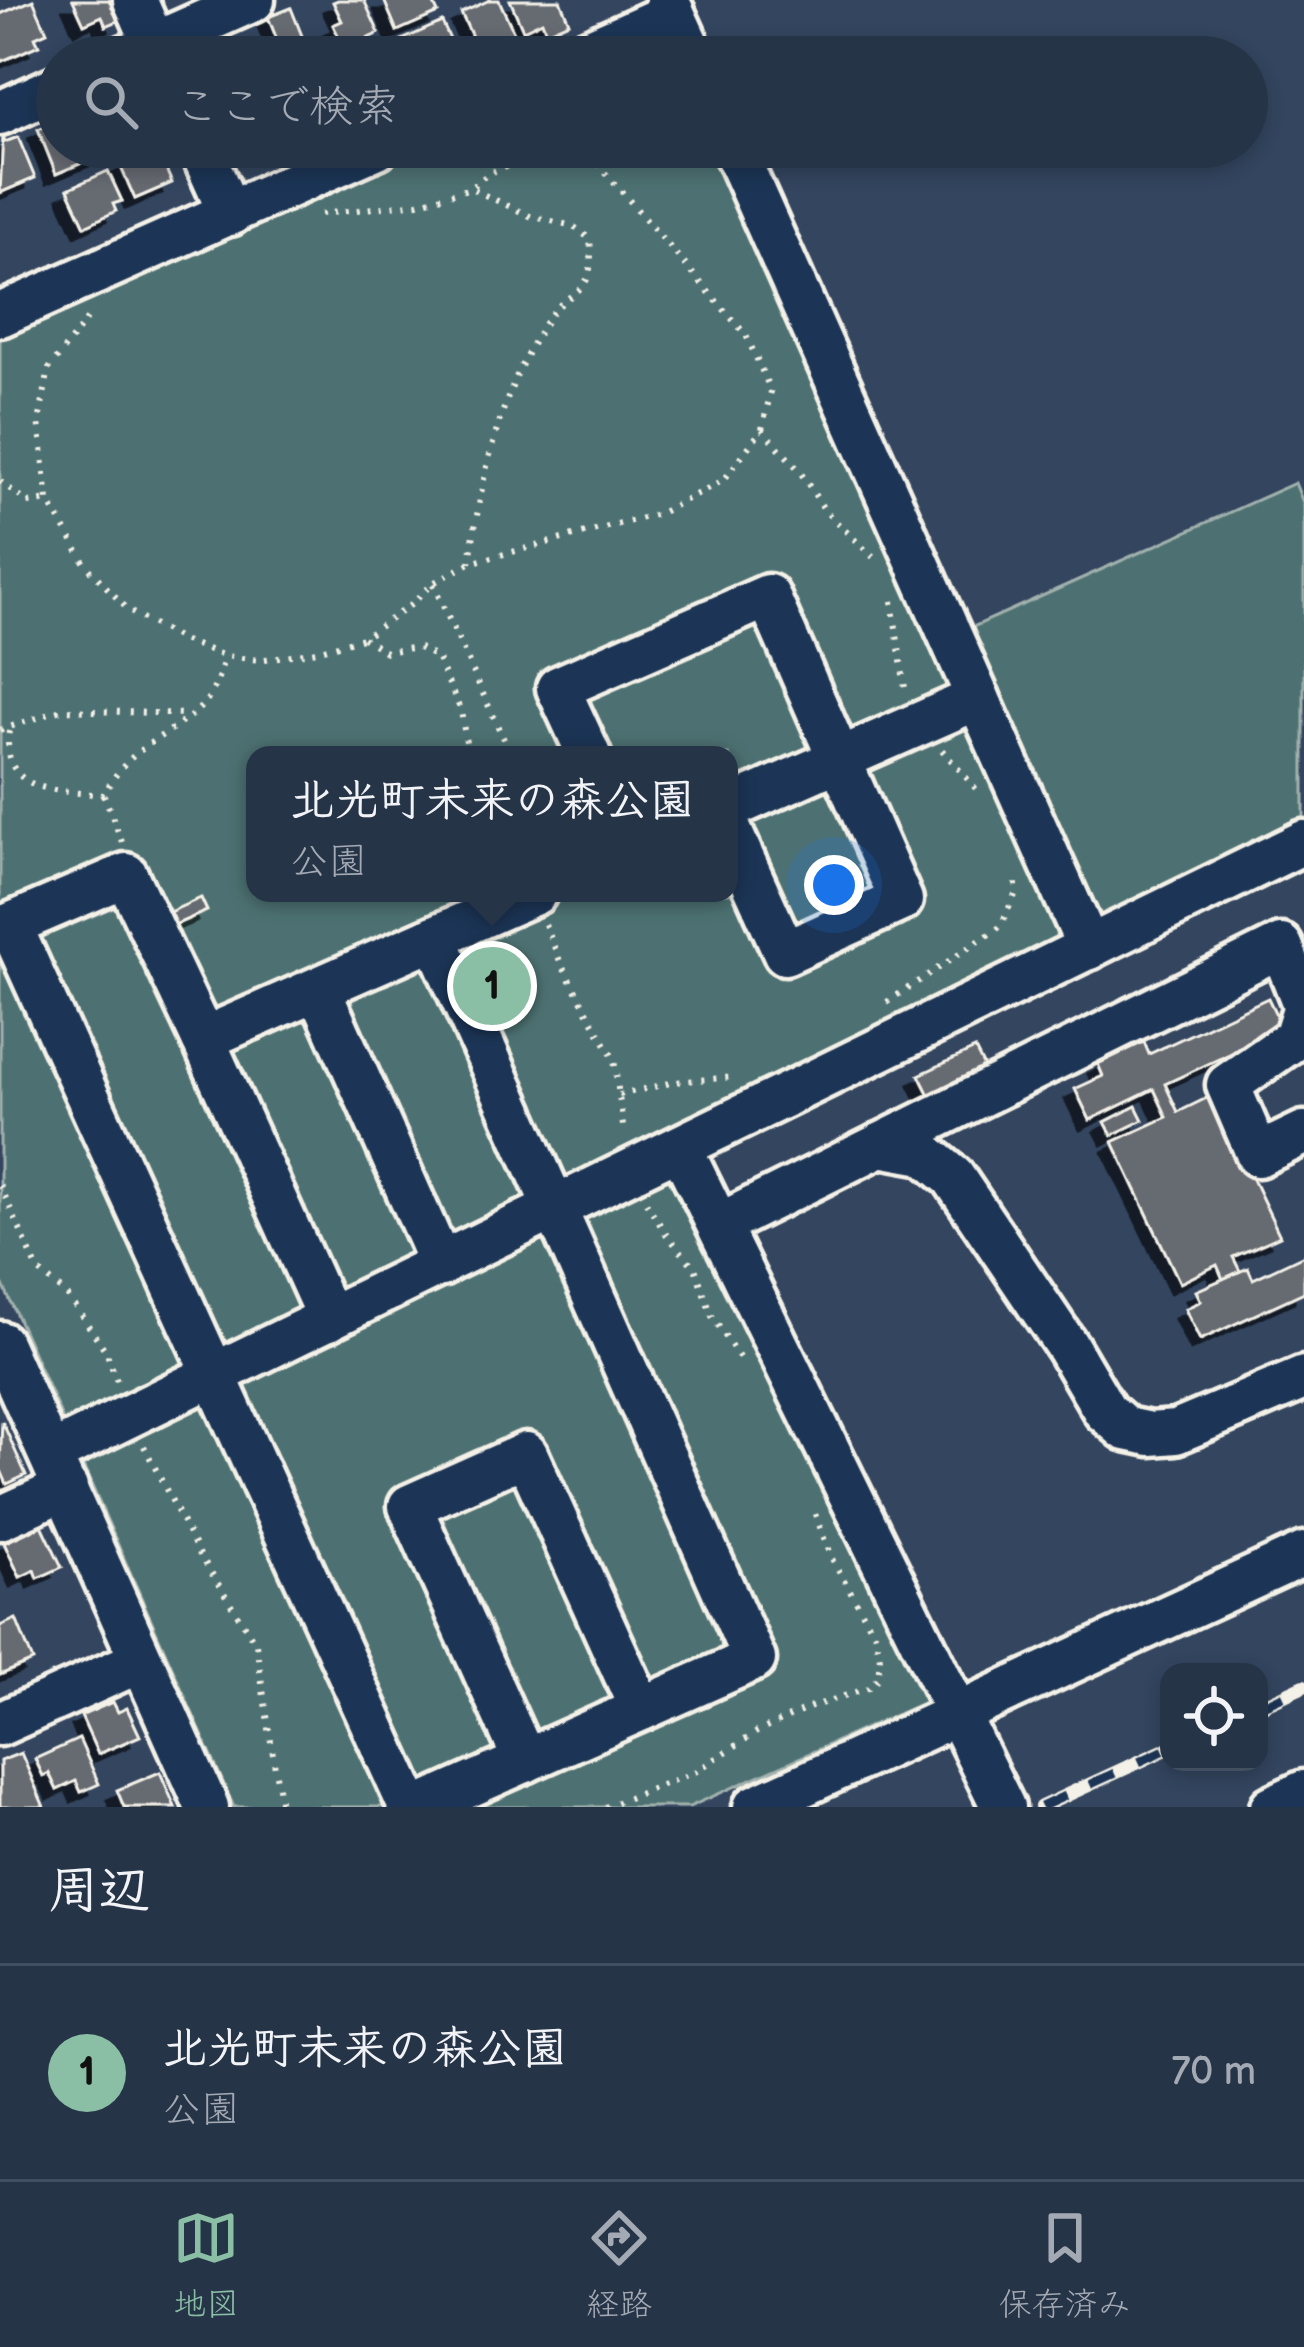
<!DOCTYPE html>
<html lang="ja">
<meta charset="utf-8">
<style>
:root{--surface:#263447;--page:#2e3c4e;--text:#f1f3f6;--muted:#a4aab4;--line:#424f60;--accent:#8abfa5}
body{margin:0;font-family:"Balsamiq Sans","Klee One",sans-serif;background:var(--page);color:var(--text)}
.controls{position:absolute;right:36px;bottom:36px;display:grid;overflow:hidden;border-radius:24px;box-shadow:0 6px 18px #0003}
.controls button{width:108px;height:108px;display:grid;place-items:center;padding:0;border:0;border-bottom:3px solid var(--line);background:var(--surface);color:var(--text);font:60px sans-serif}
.you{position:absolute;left:834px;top:885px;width:42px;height:42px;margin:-30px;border:9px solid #fff;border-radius:50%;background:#1a73e8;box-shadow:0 0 0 18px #1a73e833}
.badge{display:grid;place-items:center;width:78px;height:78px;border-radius:50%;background:var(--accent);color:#111;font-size:39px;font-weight:700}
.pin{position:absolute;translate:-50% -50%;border:6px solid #fff;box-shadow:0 3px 12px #0006}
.popup{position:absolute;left:246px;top:746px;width:492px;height:156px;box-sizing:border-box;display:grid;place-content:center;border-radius:24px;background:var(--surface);filter:drop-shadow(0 3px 9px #0005);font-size:39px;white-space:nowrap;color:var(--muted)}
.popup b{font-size:45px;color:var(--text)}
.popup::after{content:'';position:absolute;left:50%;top:100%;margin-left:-24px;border:24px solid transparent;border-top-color:var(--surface)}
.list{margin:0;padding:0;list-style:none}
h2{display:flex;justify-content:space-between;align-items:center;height:156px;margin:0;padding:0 48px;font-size:51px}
h2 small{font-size:39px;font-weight:400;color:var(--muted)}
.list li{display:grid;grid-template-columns:78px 1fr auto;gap:36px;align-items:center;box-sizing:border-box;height:216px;padding:0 48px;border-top:3px solid var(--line)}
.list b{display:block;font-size:45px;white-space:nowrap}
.list p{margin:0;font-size:39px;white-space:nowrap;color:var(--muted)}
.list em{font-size:39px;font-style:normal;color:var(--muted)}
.icon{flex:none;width:66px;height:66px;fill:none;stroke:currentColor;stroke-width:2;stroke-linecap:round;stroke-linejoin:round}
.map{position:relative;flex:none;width:1304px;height:1807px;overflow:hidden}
.search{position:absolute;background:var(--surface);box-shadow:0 6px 18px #0003;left:36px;right:36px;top:36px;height:132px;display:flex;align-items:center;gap:30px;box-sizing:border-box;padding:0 42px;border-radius:66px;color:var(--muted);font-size:45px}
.sheet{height:372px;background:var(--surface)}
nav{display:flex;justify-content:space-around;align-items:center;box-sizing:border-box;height:168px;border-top:3px solid var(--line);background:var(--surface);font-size:33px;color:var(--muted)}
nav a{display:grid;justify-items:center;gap:6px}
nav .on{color:var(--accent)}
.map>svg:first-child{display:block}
.green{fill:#4e7172;stroke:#a1b1ad;stroke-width:3;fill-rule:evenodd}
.building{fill:#666b71;stroke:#f4f1e8;stroke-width:3;filter:url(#shadow)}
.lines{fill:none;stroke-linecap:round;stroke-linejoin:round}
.minor-casing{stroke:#f4f1e8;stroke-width:51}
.path{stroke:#f4f1e8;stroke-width:6;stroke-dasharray:3 9;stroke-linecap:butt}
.minor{stroke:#1d3557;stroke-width:42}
.rail-casing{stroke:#f4f1e8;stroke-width:14}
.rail{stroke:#1d3557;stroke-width:9;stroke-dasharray:27;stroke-linecap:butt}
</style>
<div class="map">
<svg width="1304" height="1807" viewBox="0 0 1304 1807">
<defs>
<filter id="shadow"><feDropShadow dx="-10" dy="10" stdDeviation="0" flood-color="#0009"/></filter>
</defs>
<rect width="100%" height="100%" fill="#33455f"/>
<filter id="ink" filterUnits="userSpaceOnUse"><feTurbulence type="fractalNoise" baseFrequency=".00833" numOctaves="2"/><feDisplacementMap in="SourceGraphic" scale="24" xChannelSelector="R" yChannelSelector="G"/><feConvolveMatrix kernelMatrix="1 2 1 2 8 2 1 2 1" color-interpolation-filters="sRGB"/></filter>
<g filter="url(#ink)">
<path class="green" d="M418,147H719L937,643L1295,483L1304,505V837L663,1136L931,1699L689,1807H234L0,1278V332ZM255,755H729V893H255Z"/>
<g class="building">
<polygon points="33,0 47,32 35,37 39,45 0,62 0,14"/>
<polygon points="73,0 109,0 118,21 106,26 102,16 84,24"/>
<polygon points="338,0 364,0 379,33 345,49 333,25 342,21 333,2"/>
<polygon points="384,0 432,0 438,13 397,31"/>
<polygon points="490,0 499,0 516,37 480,54 461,13"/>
<polygon points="510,0 560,0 569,22 546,32 542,21 523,30"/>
<polygon points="291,8 308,51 284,57 268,17"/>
<polygon points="442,22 458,57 410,57 402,40"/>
<polygon points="57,121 57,147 97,147 101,155 56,174 38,129"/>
<polygon points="3,136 5,142 18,137 35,178 0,193"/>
<polygon points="157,149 172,183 135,199 120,165"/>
<polygon points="108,171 122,201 113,204 116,211 85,226 68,189"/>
<polygon points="201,898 207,911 170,927 165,914"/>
<polygon points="1268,998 1283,1029 1165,1084 1178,1112 1213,1095 1280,1236 1233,1257 1240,1271 1223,1279 1217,1265 1180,1283 1113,1142 1167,1117 1154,1089 1090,1120 1075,1089 1103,1076 1098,1064 1144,1042 1149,1054"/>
<polygon points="975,1049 986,1071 930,1097 919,1075"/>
<polygon points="1136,1106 1143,1120 1112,1135 1105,1122"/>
<polygon points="1304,1255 1304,1292 1200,1340 1185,1309 1201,1301 1196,1291 1248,1268 1253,1279"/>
<polygon points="2,1421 26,1475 7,1484 0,1468"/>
<polygon points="42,1525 62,1567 38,1578 35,1570 20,1577 4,1543"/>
<polygon points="16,1619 33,1661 0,1675 0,1626"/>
<polygon points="113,1702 118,1712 127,1708 140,1736 98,1754 81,1716"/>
<polygon points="79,1739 99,1784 81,1792 76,1781 57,1790 49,1773 43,1776 35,1759"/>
<polygon points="21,1753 44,1807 0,1807 0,1761"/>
<polygon points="160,1772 175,1807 124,1807 117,1790"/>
</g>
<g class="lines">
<g class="minor-casing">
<g id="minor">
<polyline points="135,0 160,57"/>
<polyline points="673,13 693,57"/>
<polyline points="125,57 253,0"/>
<polyline points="575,57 673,13 667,0"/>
<polyline points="0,113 57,87"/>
<polyline points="200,147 230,214"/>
<polyline points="733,147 1089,948"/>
<polyline points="0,315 377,147"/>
<polyline points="589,755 558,688 768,596 901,900 785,953 729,828"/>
<polyline points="729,808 978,698"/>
<polyline points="10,925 410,1807"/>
<polyline points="0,929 126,875 203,1039 535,893"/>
<polyline points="319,989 441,1265"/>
<polyline points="1304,1009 1295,1038 1228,1085 1258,1155 1304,1133"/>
<polyline points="203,1039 329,1319"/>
<polyline points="880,1145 924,1153 953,1177 1068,1348 1105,1411 1126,1429 1150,1434 1176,1432 1304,1378"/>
<polyline points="681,1149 1003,1807"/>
<polyline points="719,1225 1281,946 1304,1004"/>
<polyline points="0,1343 207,1807"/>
<polyline points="51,1454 1304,842"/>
<polyline points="0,1518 66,1488"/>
<polyline points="0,1724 140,1661"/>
<polyline points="525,1761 410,1506 526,1454 641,1709"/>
<polyline points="421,1807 754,1659 435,937"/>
<polyline points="755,1807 1304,1554"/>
<polyline points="1272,1807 1304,1792"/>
</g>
</g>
<g class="path">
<polyline points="321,214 418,203 471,188 489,173 561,147"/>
<polyline points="87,319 49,369 39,422 48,500 86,565 129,611 182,640 225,656 259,660 317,651 363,638 412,604 433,583 470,563 658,514 724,480 762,429 771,391 746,335 583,147"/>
<polyline points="762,429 799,470 825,511 873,557"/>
<polyline points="0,481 28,503 48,500"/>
<path d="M470,563C480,482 500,392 545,323C571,282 596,302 590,239L573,226L530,216L472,189"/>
<polyline points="433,584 511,755"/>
<polyline points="892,601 906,695"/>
<polyline points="363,638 386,652 417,647 437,657 461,711 468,755"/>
<polyline points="0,730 62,710 186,714"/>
<path d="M9,731C0,795 58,790 104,795"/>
<polyline points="942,750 977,790"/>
<path d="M122,842L104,795C131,737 190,732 212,692C218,681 221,668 225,656"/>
<polyline points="545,924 562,966 614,1059 624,1133"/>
<polyline points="887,1002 1000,927 1016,893 1016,876"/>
<polyline points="619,1095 674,1082 736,1077"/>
<polyline points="0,1185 38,1270 67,1295 106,1351 118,1384"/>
<polyline points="646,1202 666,1234 695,1268 712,1316 740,1359"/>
<polyline points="144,1446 197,1550 256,1644 281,1807"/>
<polyline points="605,1807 695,1772 757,1732 811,1707 868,1688 878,1678 880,1658 875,1634 831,1557 814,1511"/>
</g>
<use href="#minor" class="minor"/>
<g class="rail-casing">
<g id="rail">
<polyline points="1259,1707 1304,1686"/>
<polyline points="1041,1807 1169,1748"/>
</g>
</g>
<use href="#rail" class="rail"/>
</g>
</g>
</svg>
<div class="controls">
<button><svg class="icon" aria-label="locate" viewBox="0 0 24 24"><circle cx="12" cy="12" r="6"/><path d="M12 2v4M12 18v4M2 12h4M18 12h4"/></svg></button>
</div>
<div class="you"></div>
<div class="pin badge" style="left:492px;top:986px">1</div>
<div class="popup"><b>北光町未来の森公園</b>公園</div>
<div class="search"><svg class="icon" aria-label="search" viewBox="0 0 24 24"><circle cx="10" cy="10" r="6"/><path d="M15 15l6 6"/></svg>ここで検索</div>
</div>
<section class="sheet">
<h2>周辺<small></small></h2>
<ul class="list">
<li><span class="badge">1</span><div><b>北光町未来の森公園</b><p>公園</p></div><em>70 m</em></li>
</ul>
</section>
<nav>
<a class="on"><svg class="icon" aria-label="map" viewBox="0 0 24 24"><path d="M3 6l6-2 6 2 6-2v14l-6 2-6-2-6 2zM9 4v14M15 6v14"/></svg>地図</a>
<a><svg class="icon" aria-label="directions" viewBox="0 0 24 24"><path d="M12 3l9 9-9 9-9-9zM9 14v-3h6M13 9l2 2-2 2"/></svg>経路</a>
<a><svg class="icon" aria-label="saved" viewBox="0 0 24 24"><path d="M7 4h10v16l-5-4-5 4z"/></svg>保存済み</a>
</nav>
